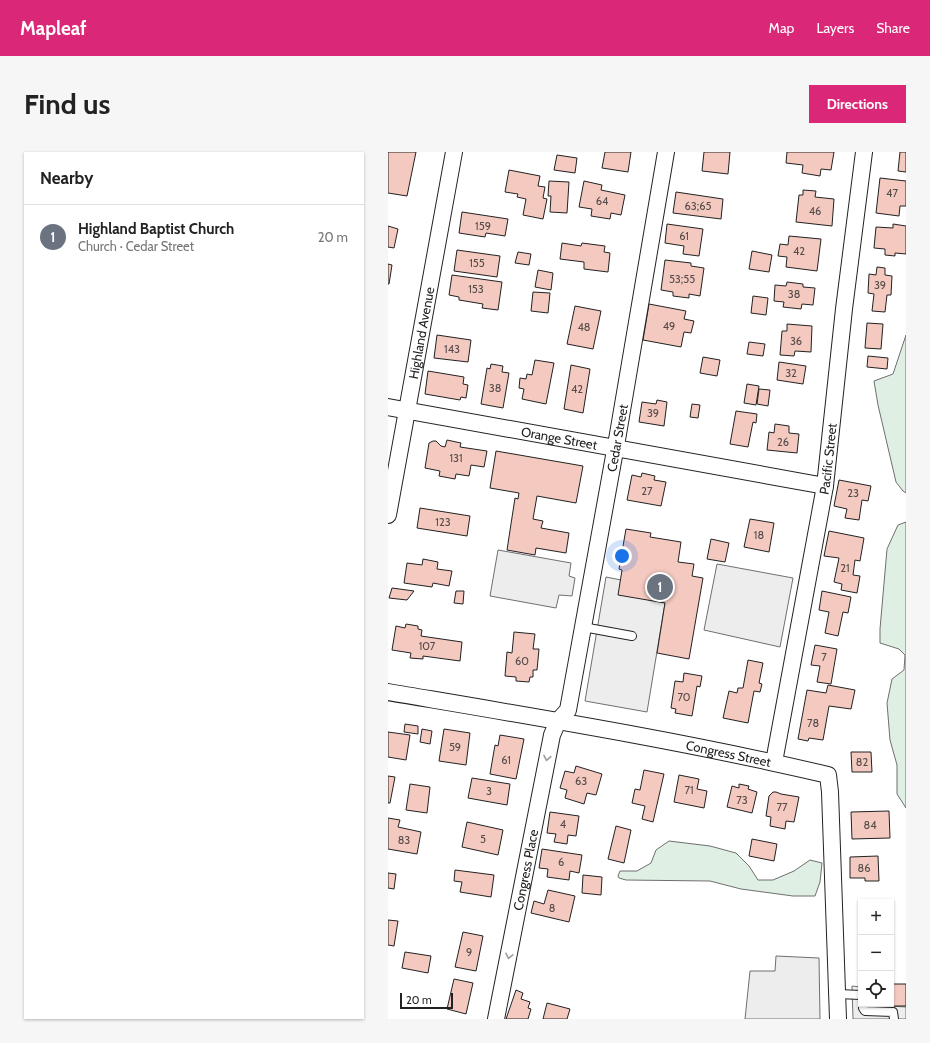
<!DOCTYPE html>
<meta charset="utf-8">
<style>
:root{--surface:#fff;--page:#f6f6f6;--text:#222;--muted:#767676;--line:#e0e0e0;--accent:#db2777}
body{margin:0;font-family:Cabin,sans-serif;background:var(--page);color:var(--text)}
.controls{position:absolute;right:12px;bottom:12px;display:grid;overflow:hidden;border-radius:0px;box-shadow:0 1px 3px #0004}
.controls button{width:36px;height:36px;display:grid;place-items:center;padding:0;border:0;border-bottom:1px solid var(--line);background:var(--surface);color:var(--text);font:20px sans-serif}
.scale{position:absolute;left:12px;bottom:10px;width:53px;box-sizing:border-box;padding-left:4px;border:2px solid #222;border-top:0;font-size:11px;line-height:14px;white-space:nowrap;color:#222;-webkit-text-stroke:3px #fff;paint-order:stroke}
.you{position:absolute;left:234px;top:404px;width:14px;height:14px;margin:-10px;border:3px solid #fff;border-radius:50%;background:#1a73e8;box-shadow:0 0 0 6px #1a73e833}
.badge{display:grid;place-items:center;width:26px;height:26px;border-radius:50%;background:var(--accent);color:#fff;font-size:13px;font-weight:700}
.pin{position:absolute;translate:-50% -50%;border:2px solid #fff;box-shadow:0 1px 4px #0006}
.list{margin:0;padding:0;list-style:none}
h2{display:flex;justify-content:space-between;align-items:center;height:52px;margin:0;padding:0 16px;font-size:17px}
h2 small{font-size:13px;font-weight:400;color:var(--muted)}
.list li{display:grid;grid-template-columns:26px 1fr auto;gap:12px;align-items:center;box-sizing:border-box;height:64px;padding:0 16px;border-top:1px solid var(--line)}
.list b{display:block;font-size:15px;white-space:nowrap}
.list p{margin:0;font-size:13px;white-space:nowrap;color:var(--muted)}
.list em{font-size:13px;font-style:normal;color:var(--muted)}
.icon{flex:none;width:22px;height:22px;fill:none;stroke:currentColor;stroke-width:2;stroke-linecap:round;stroke-linejoin:round}
.map{position:relative;flex:none;width:518px;height:867px;overflow:hidden;border-radius:0px}
header{display:flex;align-items:center;gap:24px;box-sizing:border-box;height:56px;padding:0 20px;background:var(--accent);color:#fff}
header strong{font-size:19px}
nav{display:flex;gap:22px;margin-inline-start:auto;font-size:14px}
.intro{display:flex;align-items:center;justify-content:space-between;box-sizing:border-box;height:96px;padding:0 24px}
h1{margin:0;font-size:28px}
.button{padding:10px 18px;border-radius:0px;background:var(--accent);color:#fff;font-size:14px;font-weight:700}
main{display:flex;gap:24px;padding:0 24px}
aside{flex:1;background:var(--surface);border-radius:0px;box-shadow:0 1px 3px #0004}
.map>svg:first-child{display:block}
.green{fill:#e0efe3;stroke:#6f6f6f}
.parking{fill:#ededed;stroke:#6f6f6f}
.building{fill:#f3c9c0;stroke:#222}
.lines{fill:none;stroke-linecap:round;stroke-linejoin:round}
.service-casing{stroke:#222;stroke-width:10}
.minor-casing{stroke:#222;stroke-width:18}
.service{stroke:#fff;stroke-width:8}
.minor{stroke:#fff;stroke-width:16}
.oneway{stroke:#9c9c9c}
.labels{text-anchor:middle;dominant-baseline:central;stroke-width:3;stroke-linejoin:round;paint-order:stroke}
.number-label{font-size:11px;fill:#564c4a}
.street-label{font-size:13px;fill:#222;stroke:#fff}
</style>
<header>
<strong>Mapleaf</strong>
<nav><a>Map</a><a>Layers</a><a>Share</a></nav>
</header>
<div class="intro"><h1>Find us</h1><a class="button">Directions</a></div>
<main>
<aside>
<h2>Nearby<small></small></h2>
<ul class="list">
<li><span class="badge" style="background:#6b7280">1</span><div><b>Highland Baptist Church</b><p>Church · Cedar Street</p></div><em>20 m</em></li>
</ul>
</aside>
<div class="map">
<svg width="518" height="867" viewBox="0 0 518 867">
<rect width="100%" height="100%" fill="#fff"/>
<g class="green">
<polygon points="518,183 518,341 515,339 508,330 490,253 486,229 505,222"/>
<polygon points="518,370 518,656 509,642 509,613 502,588 499,551 504,527 516,518 517,503 511,497 492,491 492,477 499,397 510,373"/>
<polygon points="281,689 322,694 348,701 361,714 370,728 385,728 406,719 422,708 434,711 432,730 427,744 405,744 353,737 322,729 238,728 231,726 230,724 232,719 249,719 263,711 268,698"/>
</g>
<g class="parking">
<polygon points="110,398 183,411 181,424 187,426 184,444 171,443 168,456 102,444"/>
<polygon points="329,412 405,426 392,495 316,478"/>
<polygon points="218,425 233,428 277,451 259,560 197,549"/>
<polygon points="388,804 431,806 432,867 357,867 362,819 387,819"/>
<polygon points="464,834 473,835 473,852 518,855 518,867 465,867"/>
</g>
<g class="building">
<polygon points="0,0 28,0 19,44 0,41"/>
<polygon points="217,0 243,0 240,20 214,16"/>
<polygon points="316,0 342,0 340,22 314,19"/>
<polygon points="399,0 446,0 443,18 433,17 432,24 414,21 415,13 398,11"/>
<polygon points="512,0 518,0 518,20 510,19"/>
<polygon points="169,3 189,6 187,21 166,18"/>
<polygon points="121,18 152,24 150,34 157,35 155,46 159,47 155,67 135,63 138,47 129,45 130,42 117,40"/>
<polygon points="492,26 518,29 518,54 512,54 511,64 488,61"/>
<polygon points="161,29 181,30 179,61 162,60 163,44 160,44"/>
<polygon points="196,29 214,33 213,38 237,43 233,63 223,61 222,67 203,64 204,57 191,55"/>
<polygon points="415,38 428,39 427,45 446,47 444,74 408,70 411,43 415,43"/>
<polygon points="288,40 335,47 333,67 285,61"/>
<polygon points="74,60 120,67 117,84 98,81 97,85 71,81"/>
<polygon points="279,72 315,77 311,104 295,102 296,94 277,91"/>
<polygon points="505,72 518,74 518,102 507,101 507,104 497,103 497,97 486,96 488,75 505,76"/>
<polygon points="0,74 10,77 6,96 0,95"/>
<polygon points="401,84 433,87 429,119 398,115 399,105 390,104 392,92 400,93"/>
<polygon points="174,91 193,94 194,91 217,94 216,100 222,101 220,120 196,117 196,110 172,107"/>
<polygon points="69,98 112,104 109,125 66,119"/>
<polygon points="364,99 384,103 381,120 361,117"/>
<polygon points="130,100 143,102 141,113 127,111"/>
<polygon points="277,108 303,111 303,114 316,116 312,144 301,142 301,146 285,144 285,140 273,138"/>
<polygon points="0,112 4,113 1,132 0,132"/>
<polygon points="489,115 497,116 497,123 504,124 503,143 499,143 497,160 484,159 486,142 480,141 481,122 488,123"/>
<polygon points="150,118 165,121 163,138 147,135"/>
<polygon points="64,123 114,130 110,158 94,156 95,152 71,148 71,145 61,143"/>
<polygon points="399,130 415,132 415,135 427,136 425,153 414,152 413,157 395,155 396,150 386,149 387,133 398,134"/>
<polygon points="145,140 162,141 160,161 143,159"/>
<polygon points="365,144 380,146 378,163 363,161"/>
<polygon points="261,152 298,159 296,167 306,169 303,181 296,180 293,195 255,188"/>
<polygon points="187,154 213,159 205,197 179,192"/>
<polygon points="479,171 495,172 493,197 477,196"/>
<polygon points="399,172 424,174 423,200 407,199 406,204 392,203 394,179 399,179"/>
<polygon points="49,183 83,188 80,210 46,206"/>
<polygon points="361,190 377,192 375,204 359,202"/>
<polygon points="480,204 500,206 499,217 479,215"/>
<polygon points="315,205 332,208 329,224 312,221"/>
<polygon points="147,208 166,211 158,252 134,247 136,237 131,236 132,226 138,227 139,222 144,223"/>
<polygon points="391,210 418,214 415,232 389,228"/>
<polygon points="103,212 115,214 114,220 121,221 115,256 93,252 99,216 102,217"/>
<polygon points="183,213 202,217 195,261 176,257"/>
<polygon points="40,219 76,225 75,232 80,233 78,246 73,245 72,248 37,242"/>
<polygon points="359,232 371,234 368,253 356,251"/>
<polygon points="371,237 382,238 380,254 369,252"/>
<polygon points="269,248 279,250 276,274 251,270 254,250 268,252"/>
<polygon points="304,252 312,253 310,266 302,265"/>
<polygon points="348,259 369,262 368,271 365,270 360,295 342,292"/>
<polygon points="387,272 401,274 401,281 411,282 409,301 379,298 381,280 386,281"/>
<polygon points="59,288 73,291 72,295 99,299 96,315 83,313 81,324 68,322 67,327 51,324 52,319 37,316 41,291 45,289 48,289 53,294 57,295"/>
<polygon points="108,299 195,314 188,351 149,344 145,367 155,369 153,376 181,381 178,401 148,396 147,403 119,398 127,346 130,347 131,341 102,336"/>
<polygon points="254,321 267,324 266,328 278,330 273,354 239,348 244,323 253,325"/>
<polygon points="451,328 483,334 480,349 474,348 471,368 457,366 459,357 446,354"/>
<polygon points="32,356 82,364 79,384 29,376"/>
<polygon points="362,367 386,371 381,400 356,395"/>
<polygon points="238,377 263,381 262,385 293,390 290,410 306,412 304,424 315,426 301,507 269,501 277,451 230,443 234,418 231,417"/>
<polygon points="441,379 476,386 472,409 467,408 465,423 472,424 469,441 453,438 454,432 446,430 451,406 436,404"/>
<polygon points="323,387 341,391 337,410 319,407"/>
<polygon points="35,407 50,410 49,417 64,419 61,434 45,431 44,435 16,431 19,411 34,413"/>
<polygon points="4,436 26,439 19,448 1,446"/>
<polygon points="68,439 76,439 75,452 66,451"/>
<polygon points="434,439 463,445 460,461 455,460 450,484 437,481 441,460 431,458"/>
<polygon points="18,472 30,474 30,477 34,478 33,484 74,490 72,509 35,504 35,507 22,506 23,501 4,498 8,474 17,476"/>
<polygon points="126,480 147,482 145,497 151,497 149,518 145,518 145,525 142,525 141,530 128,529 128,525 117,524 119,500 124,501"/>
<polygon points="427,493 449,497 443,532 429,530 432,514 423,513"/>
<polygon points="360,508 375,511 371,531 374,532 372,540 366,539 360,571 335,566 341,539 349,541 350,536 355,536"/>
<polygon points="296,521 314,524 312,535 309,534 304,564 287,561 288,557 283,556 287,529 295,530"/>
<polygon points="440,533 467,538 463,557 441,554 435,588 421,586 420,589 410,587 419,538 438,541"/>
<polygon points="17,572 30,574 30,582 16,580"/>
<polygon points="34,577 44,579 42,592 32,590"/>
<polygon points="56,577 82,581 78,613 51,609"/>
<polygon points="0,580 22,583 18,608 0,605"/>
<polygon points="112,583 136,587 128,627 102,622 107,593 110,594"/>
<polygon points="463,600 483,600 484,620 464,620"/>
<polygon points="188,614 214,622 208,643 199,641 196,652 177,646 179,638 172,636 177,619 186,621"/>
<polygon points="256,618 276,622 265,670 254,667 257,654 244,651 247,637 252,638"/>
<polygon points="291,623 311,627 309,637 319,639 316,656 286,650"/>
<polygon points="0,624 7,625 2,651 0,651"/>
<polygon points="84,626 122,632 119,653 80,646"/>
<polygon points="22,632 42,635 39,661 18,658"/>
<polygon points="351,632 361,634 360,637 369,640 364,661 339,655 344,634 351,636"/>
<polygon points="385,640 388,640 393,642 411,645 406,670 398,669 397,677 382,674 383,665 378,664 381,644"/>
<polygon points="501,659 502,686 464,687 463,660"/>
<polygon points="162,660 191,664 188,684 180,683 179,692 166,690 168,682 159,681"/>
<polygon points="0,666 12,668 10,675 33,680 29,702 0,697"/>
<polygon points="79,670 115,678 110,703 74,695"/>
<polygon points="228,674 243,678 236,711 220,707"/>
<polygon points="364,687 389,692 386,709 361,704"/>
<polygon points="154,697 194,703 191,721 182,719 181,728 159,725 160,717 151,716"/>
<polygon points="490,704 491,729 477,729 477,726 462,726 462,705"/>
<polygon points="67,718 106,723 103,745 72,740 74,730 66,729"/>
<polygon points="0,721 8,722 6,737 0,736"/>
<polygon points="195,723 214,725 213,743 194,741"/>
<polygon points="160,738 187,744 181,770 143,761 146,749 156,752"/>
<polygon points="0,768 10,769 6,794 0,793"/>
<polygon points="75,780 95,784 88,819 67,815"/>
<polygon points="17,800 43,804 40,821 14,816"/>
<polygon points="66,827 85,831 78,862 59,857"/>
<polygon points="503,832 518,832 518,854 486,854 486,852 503,852"/>
<polygon points="128,838 135,841 133,847 142,850 140,856 143,857 140,867 118,867"/>
<polygon points="159,851 182,857 179,867 155,867"/>
</g>
<g class="lines">
<g class="service-casing">
<g id="service">
<polyline points="195,475 244,484"/>
<polyline points="450,842 473,843"/>
<polyline points="475,852 475,856 477,859 505,860 506,867"/>
</g>
</g>
<g class="minor-casing">
<g id="minor">
<path id="s1" d="M0,255L437,334"/>
<path id="s2" d="M0,363L66,0"/>
<path id="s3" d="M0,540C147,565 295,589 440,623L442,640L450,867"/>
<path id="s4" d="M386,610L437,334L456,157L476,0"/>
<path id="s5" d="M108,867L164,583L170,569L180,558L230,282L278,0"/>
</g>
</g>
<use href="#service" class="service"/>
<use href="#minor" class="minor"/>
</g>
<defs><path id="oneway-chevron" d="M-2-3.5L2.5 0L-2 3.5" fill="none" stroke-width="1.6" stroke-linecap="round" stroke-linejoin="round"/></defs>
<g class="oneway">
<use href="#oneway-chevron" transform="translate(159 606) rotate(101)"/>
<use href="#oneway-chevron" transform="translate(121 804) rotate(102)"/>
</g>
<g class="labels">
<g class="number-label">
<text x="504" y="41">47</text>
<text x="214" y="49">64</text>
<text x="310" y="54">63;65</text>
<text x="427" y="59">46</text>
<text x="95" y="74">159</text>
<text x="296" y="84">61</text>
<text x="411" y="99">42</text>
<text x="89" y="111">155</text>
<text x="294" y="127">53;55</text>
<text x="492" y="133">39</text>
<text x="88" y="137">153</text>
<text x="406" y="142">38</text>
<text x="281" y="174">49</text>
<text x="196" y="175">48</text>
<text x="408" y="189">36</text>
<text x="64" y="197">143</text>
<text x="403" y="221">32</text>
<text x="107" y="236">38</text>
<text x="189" y="237">42</text>
<text x="265" y="261">39</text>
<text x="395" y="290">26</text>
<text x="68" y="306">131</text>
<text x="259" y="339">27</text>
<text x="465" y="341">23</text>
<text x="55" y="370">123</text>
<text x="371" y="383">18</text>
<text x="457" y="416">21</text>
<text x="39" y="494">107</text>
<text x="436" y="505">7</text>
<text x="134" y="509">60</text>
<text x="296" y="545">70</text>
<text x="425" y="571">78</text>
<text x="67" y="595">59</text>
<text x="118" y="608">61</text>
<text x="474" y="610">82</text>
<text x="193" y="629">63</text>
<text x="301" y="638">71</text>
<text x="101" y="639">3</text>
<text x="354" y="648">73</text>
<text x="394" y="655">77</text>
<text x="175" y="672">4</text>
<text x="482" y="673">84</text>
<text x="95" y="687">5</text>
<text x="16" y="688">83</text>
<text x="173" y="710">6</text>
<text x="476" y="716">86</text>
<text x="164" y="756">8</text>
<text x="81" y="800">9</text>
</g>
<g class="street-label">
<text stroke="none"><textPath href="#s2" startOffset="185">Highland Avenue</textPath></text>
<text stroke="none"><textPath href="#s1" startOffset="174">Orange Street</textPath></text>
<text stroke="none"><textPath href="#s5" startOffset="596">Cedar Street</textPath></text>
<text stroke="none"><textPath href="#s4" startOffset="308">Pacific Street</textPath></text>
<text stroke="none"><textPath href="#s3" startOffset="346">Congress Street</textPath></text>
<text stroke="none"><textPath href="#s5" startOffset="152">Congress Place</textPath></text>
</g>
</g>
</svg>
<div class="controls">
<button>+</button>
<button>−</button>
<button><svg class="icon" aria-label="locate" viewBox="0 0 24 24"><circle cx="12" cy="12" r="6"/><path d="M12 2v4M12 18v4M2 12h4M18 12h4"/></svg></button>
</div>
<div class="scale">20 m</div>
<div class="you"></div>
<div class="pin badge" style="left:272px;top:435px;background:#6b7280">1</div>
</div>
</main>
